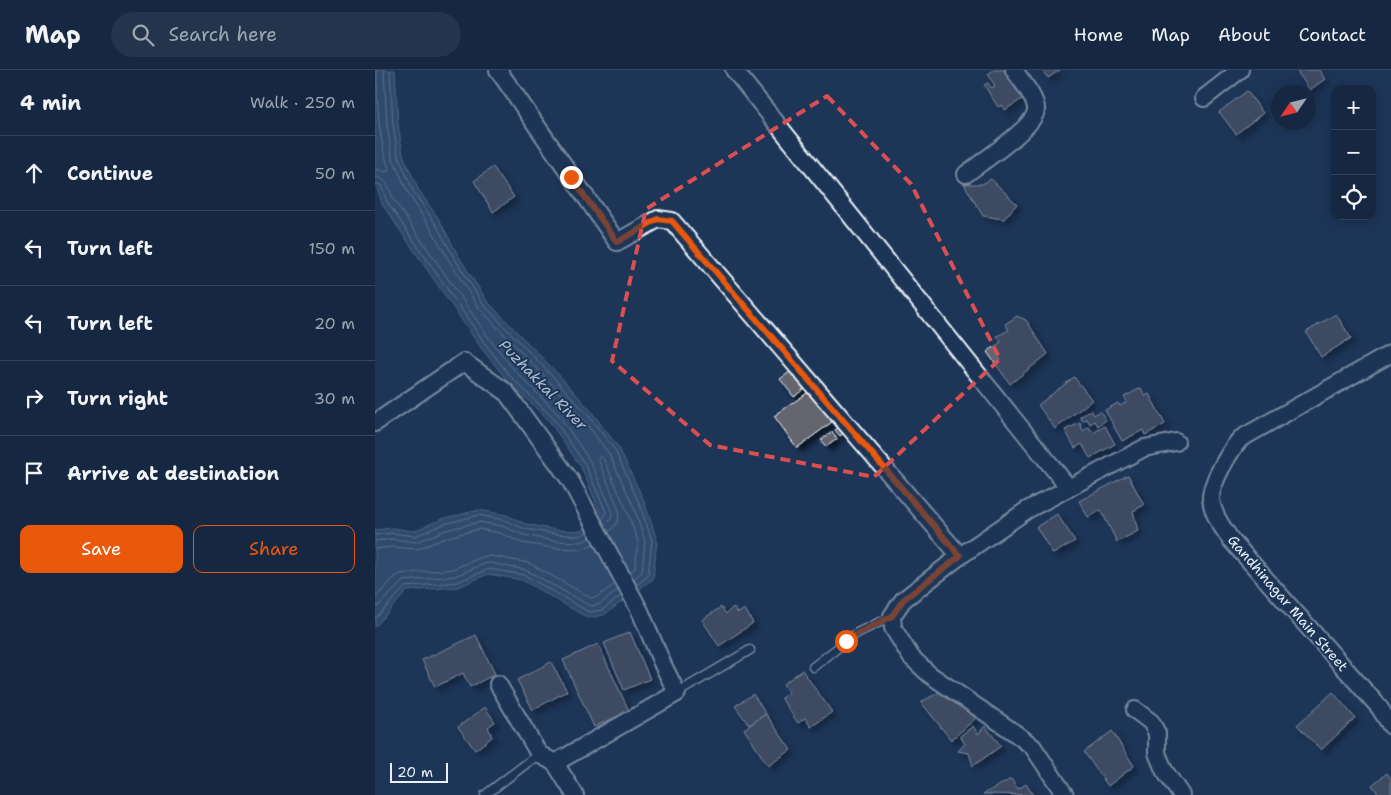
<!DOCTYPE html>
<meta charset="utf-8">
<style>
:root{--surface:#162841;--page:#23344c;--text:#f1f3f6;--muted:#9ea6b1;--line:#35445a;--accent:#ea580c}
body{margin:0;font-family:"Shantell Sans",sans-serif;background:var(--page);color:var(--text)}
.controls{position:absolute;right:15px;top:15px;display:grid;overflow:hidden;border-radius:10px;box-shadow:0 2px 12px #0003}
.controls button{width:45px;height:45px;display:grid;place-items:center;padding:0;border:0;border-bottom:1px solid var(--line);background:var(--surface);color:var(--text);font:25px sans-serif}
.compass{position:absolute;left:896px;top:15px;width:45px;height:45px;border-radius:50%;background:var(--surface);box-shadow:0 2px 12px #0003;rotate:235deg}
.scale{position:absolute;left:15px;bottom:12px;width:58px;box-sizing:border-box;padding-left:5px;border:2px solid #e8f1f8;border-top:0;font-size:14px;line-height:18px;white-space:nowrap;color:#e8f1f8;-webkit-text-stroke:4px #1d3557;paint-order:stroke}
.stop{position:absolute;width:15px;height:15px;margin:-11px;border:4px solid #ea580c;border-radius:50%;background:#fff}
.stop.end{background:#ea580c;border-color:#fff;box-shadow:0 1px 5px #0008}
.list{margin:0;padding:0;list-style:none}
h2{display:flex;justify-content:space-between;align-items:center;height:65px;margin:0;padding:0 20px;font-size:21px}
h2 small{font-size:16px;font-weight:400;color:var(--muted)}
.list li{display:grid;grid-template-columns:32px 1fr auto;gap:15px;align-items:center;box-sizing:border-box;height:75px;padding:0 20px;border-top:1px solid var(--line)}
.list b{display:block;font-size:19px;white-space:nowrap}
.list em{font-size:16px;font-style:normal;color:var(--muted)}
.actions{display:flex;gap:10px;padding:15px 20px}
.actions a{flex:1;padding:11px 0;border:1px solid var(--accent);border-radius:10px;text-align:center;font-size:18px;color:var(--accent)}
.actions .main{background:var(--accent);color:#fff}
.icon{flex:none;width:28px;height:28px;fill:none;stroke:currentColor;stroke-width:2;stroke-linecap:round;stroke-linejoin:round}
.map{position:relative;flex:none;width:1016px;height:725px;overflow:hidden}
header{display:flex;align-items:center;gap:30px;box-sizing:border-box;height:70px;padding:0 25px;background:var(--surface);border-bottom:1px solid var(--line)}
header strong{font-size:24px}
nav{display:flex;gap:28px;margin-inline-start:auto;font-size:18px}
.search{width:350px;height:45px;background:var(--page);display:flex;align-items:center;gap:12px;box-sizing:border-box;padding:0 18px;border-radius:28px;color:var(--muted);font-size:19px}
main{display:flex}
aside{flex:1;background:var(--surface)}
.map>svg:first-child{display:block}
.water{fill:#46658b;stroke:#879db7}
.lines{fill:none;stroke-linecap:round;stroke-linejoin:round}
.shore{stroke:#a7b9cc;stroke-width:1}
.building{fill:#65656f;stroke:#e8f1f8;filter:url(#shadow)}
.service-casing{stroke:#e8f1f8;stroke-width:11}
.minor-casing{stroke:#e8f1f8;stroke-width:20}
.service{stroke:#1d3557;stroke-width:8}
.minor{stroke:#1d3557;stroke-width:16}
.route{stroke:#ea580c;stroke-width:6}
.marked{fill:none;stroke:#da5052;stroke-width:4;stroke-dasharray:10 6;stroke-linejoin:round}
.labels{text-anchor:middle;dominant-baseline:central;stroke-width:4;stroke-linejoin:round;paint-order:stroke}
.street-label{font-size:14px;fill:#e8f1f8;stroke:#1d3557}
.water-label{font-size:15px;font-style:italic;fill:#afc0d2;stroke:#1d3557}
</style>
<header>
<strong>Map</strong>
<div class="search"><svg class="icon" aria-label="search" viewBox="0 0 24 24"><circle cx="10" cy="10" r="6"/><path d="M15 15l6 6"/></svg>Search here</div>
<nav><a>Home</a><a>Map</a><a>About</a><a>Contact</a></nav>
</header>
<main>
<aside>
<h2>4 min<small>Walk · 250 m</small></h2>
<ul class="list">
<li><svg class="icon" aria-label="ahead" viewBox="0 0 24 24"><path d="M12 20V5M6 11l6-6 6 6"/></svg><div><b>Continue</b></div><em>50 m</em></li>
<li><svg class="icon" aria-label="left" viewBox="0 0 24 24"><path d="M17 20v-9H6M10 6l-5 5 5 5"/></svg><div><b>Turn left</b></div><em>150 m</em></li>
<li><svg class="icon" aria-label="left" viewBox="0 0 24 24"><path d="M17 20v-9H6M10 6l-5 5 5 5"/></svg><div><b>Turn left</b></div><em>20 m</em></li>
<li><svg class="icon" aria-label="right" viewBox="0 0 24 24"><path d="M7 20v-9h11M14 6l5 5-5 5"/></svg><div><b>Turn right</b></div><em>30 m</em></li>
<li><svg class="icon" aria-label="arrive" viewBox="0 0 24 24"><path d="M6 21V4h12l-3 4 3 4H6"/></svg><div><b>Arrive at destination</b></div></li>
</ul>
<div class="actions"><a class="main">Save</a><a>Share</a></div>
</aside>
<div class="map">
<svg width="1016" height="725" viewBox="0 0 1016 725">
<defs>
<filter id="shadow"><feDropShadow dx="4.5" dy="4.5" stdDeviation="2.5" flood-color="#0009"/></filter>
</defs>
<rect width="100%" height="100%" fill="#1d3557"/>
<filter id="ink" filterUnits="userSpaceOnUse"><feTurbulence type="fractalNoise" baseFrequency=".02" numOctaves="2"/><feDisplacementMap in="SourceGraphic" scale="10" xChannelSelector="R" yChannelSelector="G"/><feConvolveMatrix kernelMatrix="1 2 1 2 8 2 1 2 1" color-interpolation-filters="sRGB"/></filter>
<g filter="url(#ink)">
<polygon class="water" points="0,0 20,0 23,54 28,85 43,119 65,151 84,187 112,231 184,305 216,341 244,378 269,431 282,470 278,509 229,545 213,548 147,510 113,504 83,517 32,521 0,557 0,460 17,458 39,461 67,449 104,440 131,445 151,454 181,460 206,461 226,444 206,397 174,351 132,310 106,278 7,134 0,111"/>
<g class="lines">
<g class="shore">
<polyline points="9,0 12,55 17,86 33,123 55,157 75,192 104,238 176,313 207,348 234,384 258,435 270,471 267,502 259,509"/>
<polyline points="15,0 18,54 23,85 38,121 60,153 80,189 108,234 180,309 212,344 240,380 264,433 277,470 273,506 262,515"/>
<path d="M0,99L12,102L14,99C3,68 2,33 2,0"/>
<path d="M0,107C13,108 14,119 18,129L116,271L141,302L183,344L215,391L237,440L236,449L230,455"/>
<polyline points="0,113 6,115 12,132 111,275 136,307 178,348 210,394 231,442 230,446 227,450"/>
<polyline points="234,462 243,452 244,440 223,389 225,386 228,388 251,438 263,472 260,498 255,502"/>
<polyline points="0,465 17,463 40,466 69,454 104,445 129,450 150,459 180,464 206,466 212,462"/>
<polyline points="0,471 17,469 41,472 71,460 104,452 127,456 149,465 179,471 207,472 215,468"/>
<polyline points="0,479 17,477 43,479 73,467 104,459 125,463 147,473 179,478 207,479 219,474"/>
<polyline points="0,528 19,508 25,504 78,499 107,487 116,486 154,493 216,528 222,527 240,514"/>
<polyline points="0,539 28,511 80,506 109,494 115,493 151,500 215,536 225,534 243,520"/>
<polyline points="0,549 30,517 82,512 114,499 149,505 214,542 227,540 246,526"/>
</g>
</g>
<g class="building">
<polygon points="619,0 632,0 650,27 630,40 627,35 623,37 609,15 613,13 616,18 620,16 613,4"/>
<polygon points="667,0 685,0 673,8"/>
<polygon points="921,0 944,0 950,9 935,20"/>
<polygon points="872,21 888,43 861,64 844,42"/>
<polygon points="118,97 139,127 118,142 99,111"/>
<polygon points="616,109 642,134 629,149 608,146 589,114 607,114"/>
<polygon points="961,244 976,268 946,287 931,262"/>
<polygon points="642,246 651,250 673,284 635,314 612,282 626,272 622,266 634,260 630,254"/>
<polygon points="416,301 430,318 419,327 405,309"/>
<polygon points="699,307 717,330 680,359 663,335"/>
<polygon points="766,318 770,326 774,324 790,354 770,365 768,360 747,371 730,340 743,333 745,336 752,332 749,327"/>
<polygon points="435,321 457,352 422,378 399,346"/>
<polygon points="716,340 719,345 725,341 731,350 723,356 720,351 715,354 712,349 708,351 705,347"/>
<polygon points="468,353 473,359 465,366 460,360"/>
<polygon points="705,353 708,361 714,357 718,363 730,356 740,374 715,388 707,374 700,378 690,360"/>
<polygon points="457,362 462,369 451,377 446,370"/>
<polygon points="753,405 769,435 758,441 763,461 742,472 726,440 713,447 704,431"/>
<polygon points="682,444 700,471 678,484 661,457"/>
<polygon points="346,537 351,544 358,537 363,543 370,539 378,553 344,576 327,550"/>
<polygon points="255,562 275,609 249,620 229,573"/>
<polygon points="101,565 120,604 95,617 88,603 60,617 47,590"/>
<polygon points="223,574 254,641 219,657 188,590"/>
<polygon points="176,592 192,621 158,640 142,610"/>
<polygon points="427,600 457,642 436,657 430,648 423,653 406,628 414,623 408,614"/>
<polygon points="565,622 601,648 576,670 546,632"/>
<polygon points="958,622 980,648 946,680 922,655"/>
<polygon points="378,624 391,644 374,655 360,636"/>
<polygon points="110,637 120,652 113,657 117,667 100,680 83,657"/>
<polygon points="391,644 416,680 393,696 369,659"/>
<polygon points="598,656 603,664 610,656 626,676 598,696 594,683 583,681 590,674 585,666"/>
<polygon points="737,661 759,696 733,716 709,682"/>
<polygon points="1012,703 1016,709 1016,725 1004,725 997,715"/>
<polygon points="636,709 643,719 651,714 658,725 608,724"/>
</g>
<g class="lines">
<g class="service-casing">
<g id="service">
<polyline points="438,597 482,563 517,546"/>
<polyline points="302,623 375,580"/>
<polyline points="110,725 164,684"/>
</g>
</g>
<g class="minor-casing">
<g id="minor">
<polyline points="123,0 242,172 283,149 297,151 585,486"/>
<polyline points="359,0 694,418"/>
<polyline points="829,28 865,0"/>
<path d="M591,104C605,93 660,57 661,40C662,29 645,9 639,0"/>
<path d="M1015,284L865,369C855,381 836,412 836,428C837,444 848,458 856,470L1004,637L1016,656"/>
<polyline points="0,353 89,292 131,322 195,410 265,541 288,595 302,623 180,693 200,725"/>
<polyline points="123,614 164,684 180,693"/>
<polyline points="760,640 776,652 782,663 782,683 789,700 806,725"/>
<polyline points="690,725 658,677 640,663 554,604 536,587 518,558 517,546 528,530 585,486 652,440 769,378 801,372"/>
</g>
</g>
<use href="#service" class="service"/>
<use href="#minor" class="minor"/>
</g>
</g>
<g class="lines" filter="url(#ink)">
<polyline class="route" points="196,107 242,172 283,149 297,151 585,486 528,530 517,546 482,564 471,571"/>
</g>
<path d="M0 0H1016V725H0ZM452,26L536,114L625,289L499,407L335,375L237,291L271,139Z" fill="#1d3557" fill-opacity=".55" fill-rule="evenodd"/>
<path class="marked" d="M452,26L536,114L625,289L499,407L335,375L237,291L271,139Z"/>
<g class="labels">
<g class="street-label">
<text transform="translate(913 533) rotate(49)">Gandhinagar Main Street</text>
</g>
<g class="water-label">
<text transform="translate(168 315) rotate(46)">Puzhakkal River</text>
</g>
</g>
</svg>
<div class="controls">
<button>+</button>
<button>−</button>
<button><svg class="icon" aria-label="locate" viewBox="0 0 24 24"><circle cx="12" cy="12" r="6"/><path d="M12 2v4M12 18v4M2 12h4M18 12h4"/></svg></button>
</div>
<svg class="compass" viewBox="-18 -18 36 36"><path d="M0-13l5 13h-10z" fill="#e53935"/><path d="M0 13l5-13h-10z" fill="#9ea6b1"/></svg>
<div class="scale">20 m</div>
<div class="stop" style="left:471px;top:571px"></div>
<div class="stop end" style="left:196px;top:107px"></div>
</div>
</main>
